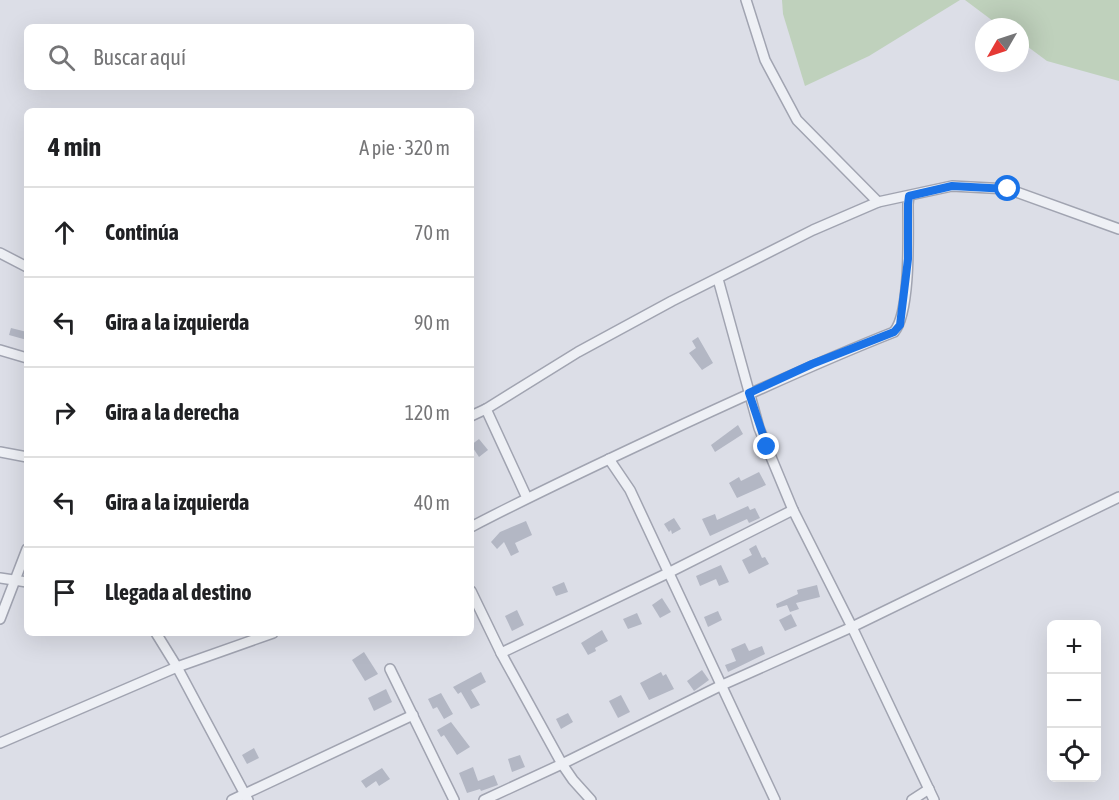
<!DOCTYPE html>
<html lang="es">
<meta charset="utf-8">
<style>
:root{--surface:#fff;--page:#f6f6f6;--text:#202124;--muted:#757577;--line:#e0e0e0}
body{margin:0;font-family:"Asap Condensed",sans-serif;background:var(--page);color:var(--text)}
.controls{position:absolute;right:18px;bottom:18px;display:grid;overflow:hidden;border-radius:9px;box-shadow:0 6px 24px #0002}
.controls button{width:54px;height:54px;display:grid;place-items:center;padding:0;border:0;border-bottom:2px solid var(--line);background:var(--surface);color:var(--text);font:30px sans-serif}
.compass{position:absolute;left:975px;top:18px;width:54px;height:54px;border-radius:50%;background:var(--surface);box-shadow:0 6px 24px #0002;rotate:231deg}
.stop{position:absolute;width:18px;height:18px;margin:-14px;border:4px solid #1a73e8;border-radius:50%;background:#fff}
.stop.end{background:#1a73e8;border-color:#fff;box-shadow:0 2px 6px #0008}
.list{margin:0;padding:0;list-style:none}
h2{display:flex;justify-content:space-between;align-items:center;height:78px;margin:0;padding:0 24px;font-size:26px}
h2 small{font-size:20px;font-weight:400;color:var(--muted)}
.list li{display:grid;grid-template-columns:39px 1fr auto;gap:18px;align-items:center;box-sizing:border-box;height:90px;padding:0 24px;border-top:2px solid var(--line)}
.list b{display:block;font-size:22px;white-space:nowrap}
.list em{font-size:20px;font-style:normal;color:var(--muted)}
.icon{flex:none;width:33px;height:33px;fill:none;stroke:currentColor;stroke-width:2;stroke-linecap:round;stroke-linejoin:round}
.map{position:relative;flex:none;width:1119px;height:800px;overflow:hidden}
.search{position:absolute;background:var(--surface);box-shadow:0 6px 24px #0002;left:24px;top:24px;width:450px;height:66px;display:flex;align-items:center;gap:15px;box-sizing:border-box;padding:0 21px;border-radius:9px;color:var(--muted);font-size:22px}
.panel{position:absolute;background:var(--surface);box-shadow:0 6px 24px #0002;left:24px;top:108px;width:450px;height:528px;border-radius:9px}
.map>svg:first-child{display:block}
.green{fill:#bfd1bc}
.building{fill:#b3b7c4}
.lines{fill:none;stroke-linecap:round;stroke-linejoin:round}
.street-casing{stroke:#a1a4b1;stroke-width:12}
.street{stroke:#eef0f5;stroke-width:9}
.route{stroke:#1a73e8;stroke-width:8}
</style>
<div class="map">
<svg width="1119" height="800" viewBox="0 0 1119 800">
<rect width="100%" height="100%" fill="#dcdee7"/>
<g class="green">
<polygon points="782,0 960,0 869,56 805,86 783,14"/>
<polygon points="965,0 1119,0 1119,81 1047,61 1020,41 1020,27 1001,27"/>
</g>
<g class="building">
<polygon points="11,328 27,332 27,340 9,335"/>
<polygon points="698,337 713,363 702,370 689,353 696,348 692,341"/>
<polygon points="738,425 743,434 715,452 711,445"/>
<polygon points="479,439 488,450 479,457 471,445"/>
<polygon points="759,472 766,485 737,498 729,483 739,477 741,481"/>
<polygon points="748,506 750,510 755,508 760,518 749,523 747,519 710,536 702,519 715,514 717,520"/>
<polygon points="674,518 681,529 672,534 671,530 669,532 664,524"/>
<polygon points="526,521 532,535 515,543 519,552 511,556 504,542 497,549 491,542 500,532"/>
<polygon points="756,545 762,558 765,557 769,564 749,574 742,560 752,555 749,549"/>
<polygon points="721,565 729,582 719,586 716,579 700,586 696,576"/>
<polygon points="564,582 568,592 556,596 552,587"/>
<polygon points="817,585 820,597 796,603 799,609 790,612 787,605 777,608 776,604 798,594 797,590"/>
<polygon points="662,598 671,612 660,618 652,605"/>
<polygon points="517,610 524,625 512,631 505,616"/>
<polygon points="718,611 722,620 708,627 704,617"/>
<polygon points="637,613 642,624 628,629 623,619"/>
<polygon points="791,614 797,626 785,631 779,620"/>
<polygon points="602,630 608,641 595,648 596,651 588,655 581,643"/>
<polygon points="745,643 749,651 762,646 765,654 728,672 725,665 736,661 731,649"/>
<polygon points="364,652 378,674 365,681 352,660"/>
<polygon points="702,670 709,680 694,691 687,681"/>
<polygon points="481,672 486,682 471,690 480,705 471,709 461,692 458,694 453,687"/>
<polygon points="661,672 663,676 666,674 674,689 649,700 640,683"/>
<polygon points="386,689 392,702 374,711 368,698"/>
<polygon points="441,693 453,714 444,719 437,707 433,709 428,699"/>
<polygon points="621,695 630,712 618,718 609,701"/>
<polygon points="568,713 573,722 561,729 556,719"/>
<polygon points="451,722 470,747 457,755 444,735 441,737 437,730"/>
<polygon points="254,748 259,758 247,764 242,755"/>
<polygon points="520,755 525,767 512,772 508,759"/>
<polygon points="473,767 478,781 494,775 498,785 481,791 480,789 467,793 459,773"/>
<polygon points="382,768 390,779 379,786 376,781 366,788 361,781"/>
</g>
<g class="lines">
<g class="street-casing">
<g id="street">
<polyline points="746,0 765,60 797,120 878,202"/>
<polyline points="0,253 27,267"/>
<polyline points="718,279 759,428 793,510 852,627 934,800"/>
<polyline points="0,350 27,358"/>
<polyline points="486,409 527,498"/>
<polyline points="471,416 486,409 578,352 672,301 813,230 878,202 952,186 1008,189 1119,229"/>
<polyline points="0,452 27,457"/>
<polyline points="609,459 630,490 775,800"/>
<path d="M471,527C532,495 594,466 656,437C735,400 813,364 894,332C911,312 908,232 908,204L909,196"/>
<polyline points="0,578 27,582"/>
<polyline points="471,591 501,653 562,764 573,780 591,800"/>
<polyline points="0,619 27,549"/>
<polyline points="156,633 177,667 248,800"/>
<polyline points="501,653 668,573 793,510"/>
<polyline points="390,669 454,800"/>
<polyline points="0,743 177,667 273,633"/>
<polyline points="232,800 413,715"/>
<polyline points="484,800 562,764 720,686 852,627 1119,497"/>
<polyline points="912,800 929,789"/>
</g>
</g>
<use href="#street" class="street"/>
</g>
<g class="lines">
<polyline class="route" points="767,447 749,393 812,364 894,332 900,325 908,259 908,204 909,196 952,186 1008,189"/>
</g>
</svg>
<div class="controls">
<button>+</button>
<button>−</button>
<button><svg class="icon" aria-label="locate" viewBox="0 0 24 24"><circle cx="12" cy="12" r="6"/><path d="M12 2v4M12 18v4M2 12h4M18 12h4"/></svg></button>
</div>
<svg class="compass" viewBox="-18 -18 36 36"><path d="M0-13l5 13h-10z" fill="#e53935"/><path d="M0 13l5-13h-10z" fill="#757577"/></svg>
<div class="stop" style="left:1008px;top:189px"></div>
<div class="stop end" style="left:767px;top:447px"></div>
<div class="search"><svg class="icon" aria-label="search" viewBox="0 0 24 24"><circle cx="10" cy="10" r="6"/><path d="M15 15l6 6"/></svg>Buscar aquí</div>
<section class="panel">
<h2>4 min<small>A pie · 320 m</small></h2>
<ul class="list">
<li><svg class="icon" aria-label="ahead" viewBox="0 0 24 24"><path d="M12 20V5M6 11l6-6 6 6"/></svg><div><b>Continúa</b></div><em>70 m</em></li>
<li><svg class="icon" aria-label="left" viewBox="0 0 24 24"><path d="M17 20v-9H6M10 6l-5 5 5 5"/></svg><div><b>Gira a la izquierda</b></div><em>90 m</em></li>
<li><svg class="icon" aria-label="right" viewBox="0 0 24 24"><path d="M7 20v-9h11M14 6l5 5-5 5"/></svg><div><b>Gira a la derecha</b></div><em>120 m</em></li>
<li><svg class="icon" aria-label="left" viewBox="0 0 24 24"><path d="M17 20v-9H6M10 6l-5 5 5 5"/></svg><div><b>Gira a la izquierda</b></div><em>40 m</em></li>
<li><svg class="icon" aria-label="arrive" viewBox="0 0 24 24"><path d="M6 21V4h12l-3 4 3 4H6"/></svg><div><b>Llegada al destino</b></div></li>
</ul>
</section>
</div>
